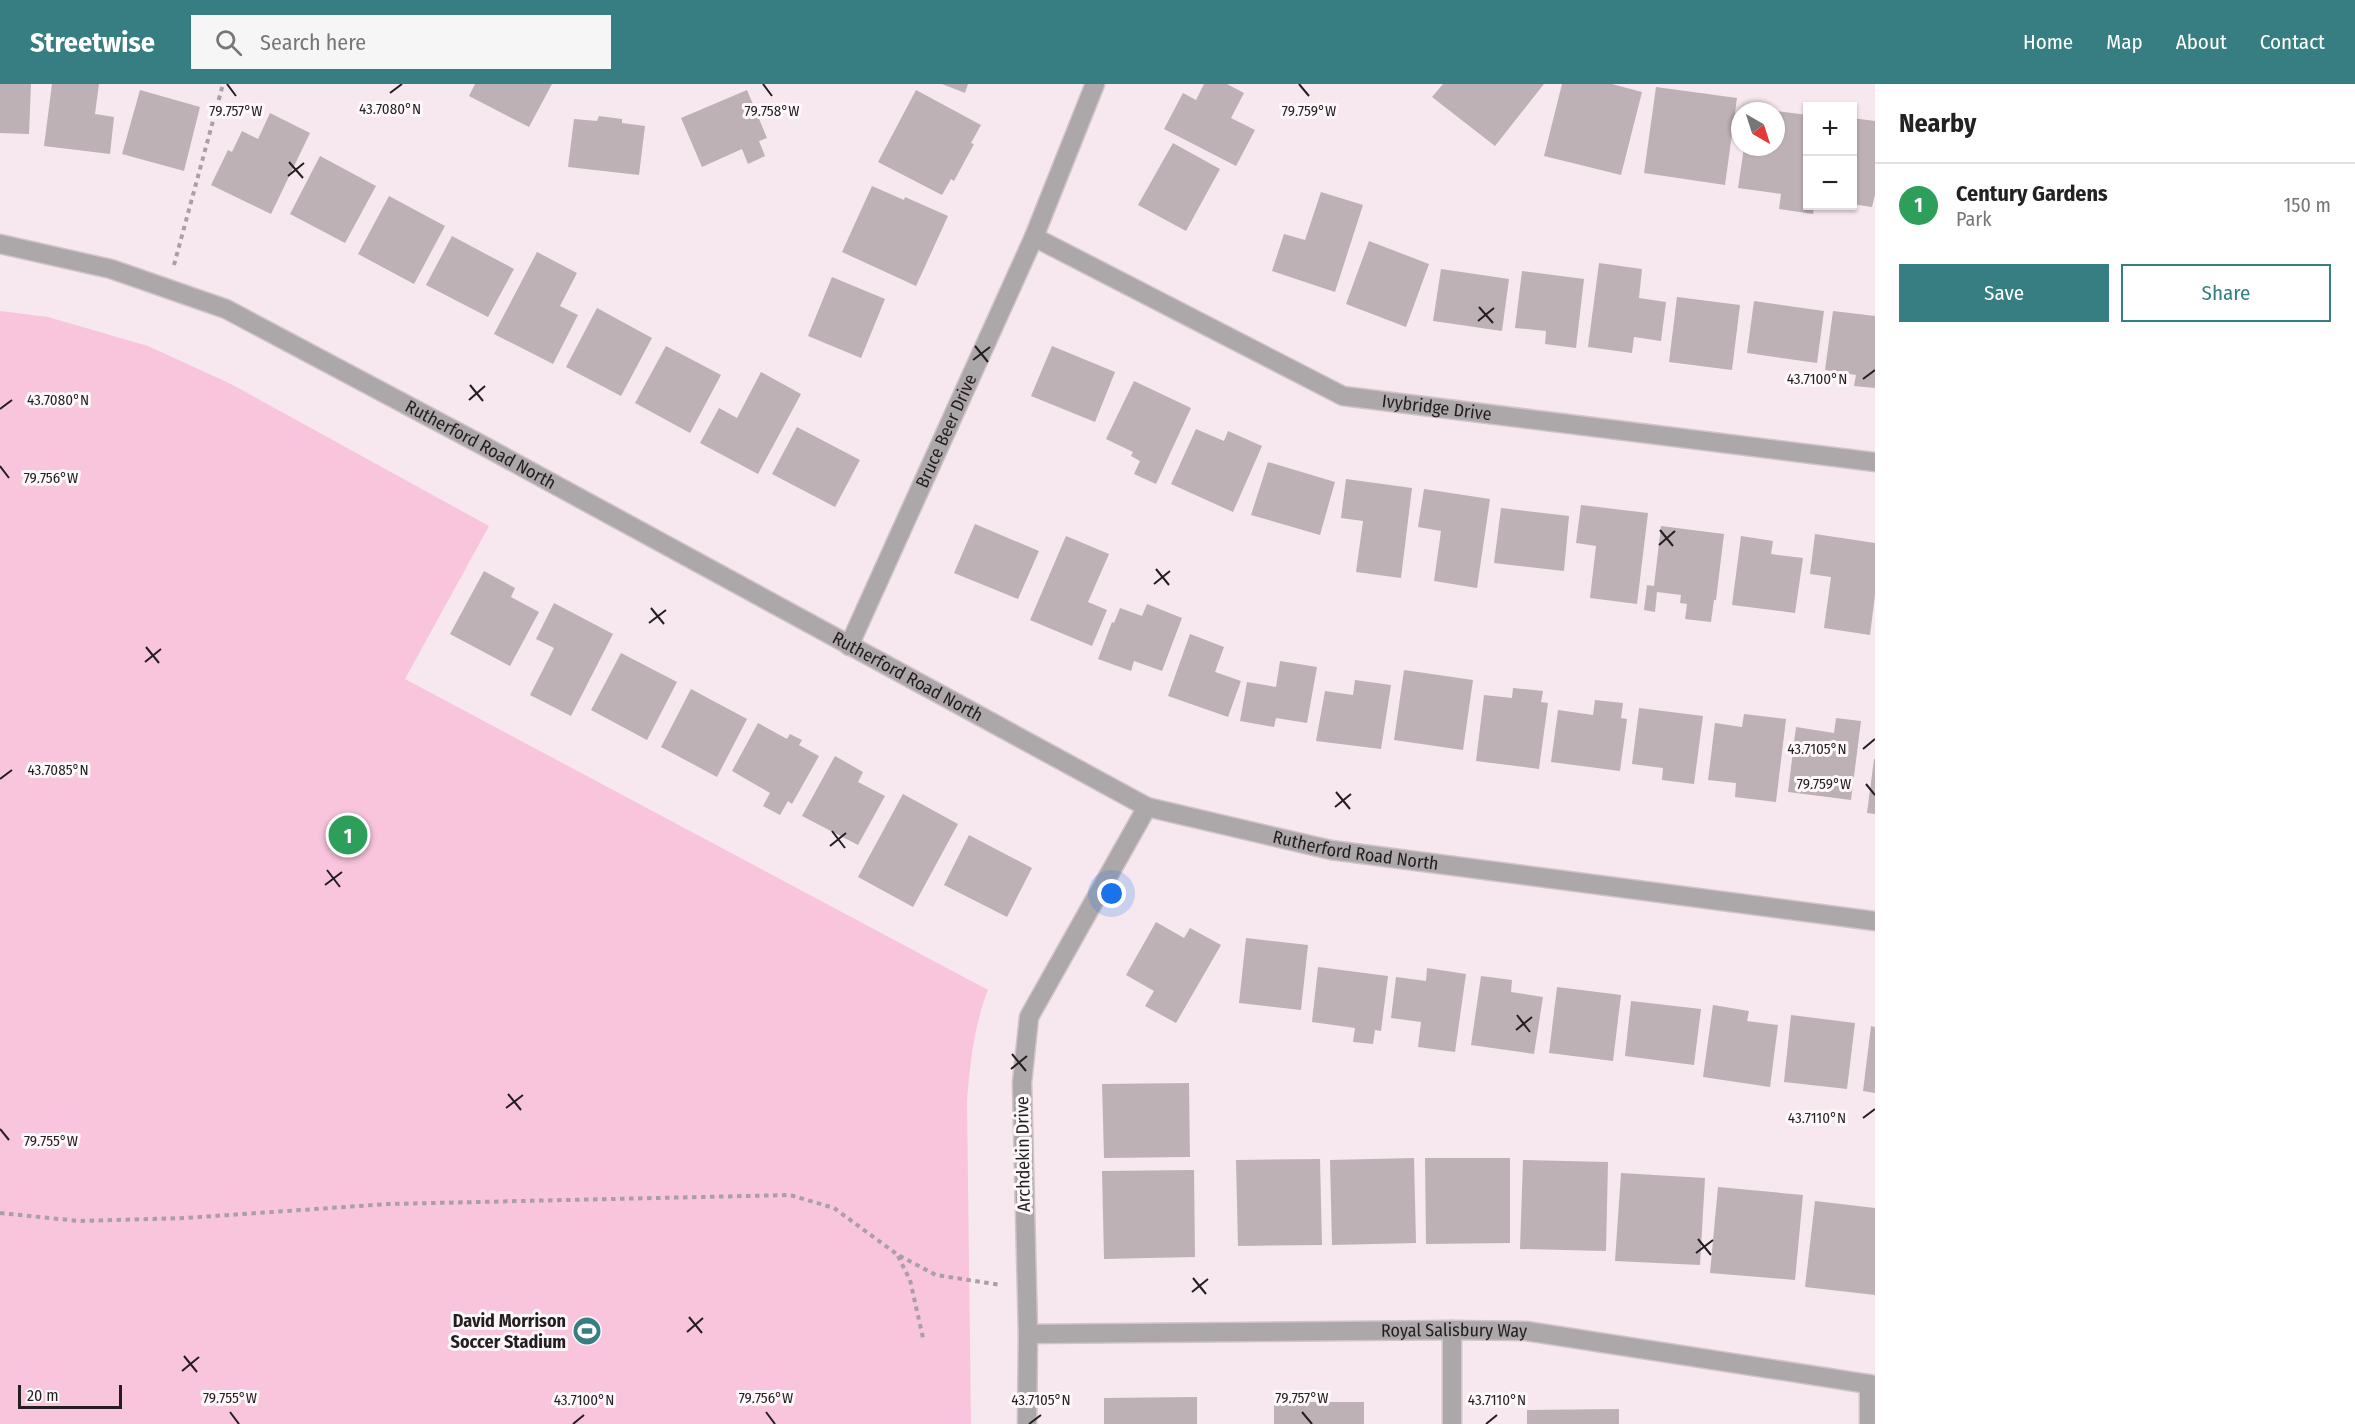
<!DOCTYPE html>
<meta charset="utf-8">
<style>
:root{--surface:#fff;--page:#f6f6f6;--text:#222;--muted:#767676;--line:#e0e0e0;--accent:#367e81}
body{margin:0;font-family:"Fira Sans Condensed",sans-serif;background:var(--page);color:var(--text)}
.controls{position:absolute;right:18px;top:18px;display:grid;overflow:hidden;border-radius:0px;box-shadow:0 2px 4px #0004}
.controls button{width:54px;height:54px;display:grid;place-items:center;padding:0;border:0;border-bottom:2px solid var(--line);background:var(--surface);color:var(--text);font:30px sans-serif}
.compass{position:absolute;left:1731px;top:18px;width:54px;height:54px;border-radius:50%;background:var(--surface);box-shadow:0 2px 4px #0004;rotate:141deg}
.scale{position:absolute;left:18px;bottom:15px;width:104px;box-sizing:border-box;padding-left:6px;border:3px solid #231e20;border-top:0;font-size:16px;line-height:21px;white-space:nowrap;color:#231e20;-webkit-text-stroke:4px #fef8fb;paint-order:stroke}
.you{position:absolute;left:1112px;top:810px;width:21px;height:21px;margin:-15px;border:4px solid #fff;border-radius:50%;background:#1a73e8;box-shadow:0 0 0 9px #1a73e833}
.badge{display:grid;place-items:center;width:39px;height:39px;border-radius:50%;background:var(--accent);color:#fff;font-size:20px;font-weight:700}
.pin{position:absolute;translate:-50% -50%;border:3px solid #fff;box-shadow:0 2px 6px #0006}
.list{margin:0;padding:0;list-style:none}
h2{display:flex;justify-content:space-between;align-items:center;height:78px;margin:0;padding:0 24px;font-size:26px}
h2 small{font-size:20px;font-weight:400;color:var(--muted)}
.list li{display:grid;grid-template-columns:39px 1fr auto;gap:18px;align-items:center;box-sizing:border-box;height:84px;padding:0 24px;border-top:2px solid var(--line)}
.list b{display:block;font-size:22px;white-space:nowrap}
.list p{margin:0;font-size:20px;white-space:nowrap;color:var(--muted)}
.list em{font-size:20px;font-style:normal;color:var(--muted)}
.actions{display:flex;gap:12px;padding:18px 24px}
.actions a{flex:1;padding:14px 0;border:2px solid var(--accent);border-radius:0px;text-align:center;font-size:21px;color:var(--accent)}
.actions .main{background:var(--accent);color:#fff}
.icon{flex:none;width:33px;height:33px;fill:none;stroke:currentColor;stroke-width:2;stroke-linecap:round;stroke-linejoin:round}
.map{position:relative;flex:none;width:1875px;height:1340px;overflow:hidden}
header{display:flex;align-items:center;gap:36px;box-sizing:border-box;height:84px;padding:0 30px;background:var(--accent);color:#fff}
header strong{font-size:28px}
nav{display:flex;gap:33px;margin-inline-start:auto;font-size:21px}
.search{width:420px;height:54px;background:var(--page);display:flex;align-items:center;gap:15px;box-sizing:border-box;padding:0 21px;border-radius:0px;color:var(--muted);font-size:22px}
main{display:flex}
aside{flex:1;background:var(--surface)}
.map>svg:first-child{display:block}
.green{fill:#f8c5dd}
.building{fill:#bdb1b6}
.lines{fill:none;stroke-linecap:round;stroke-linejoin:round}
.minor-casing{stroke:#d0c4c9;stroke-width:21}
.tertiary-casing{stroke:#d0c4c9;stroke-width:21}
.path{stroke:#aa9fa4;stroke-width:4;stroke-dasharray:4.5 4.5;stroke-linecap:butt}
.minor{stroke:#aca7a9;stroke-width:18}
.tertiary{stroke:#aca7a9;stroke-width:18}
.ticks{fill:none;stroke:#231e20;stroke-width:2}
.labels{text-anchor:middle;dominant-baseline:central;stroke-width:6;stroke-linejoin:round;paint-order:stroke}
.street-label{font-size:18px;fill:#231e20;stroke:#fef8fb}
.poi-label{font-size:18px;font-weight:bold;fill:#231e20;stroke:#fef8fb;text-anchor:end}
.ticks-label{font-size:15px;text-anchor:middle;fill:#231e20;stroke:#fef8fb;stroke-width:6;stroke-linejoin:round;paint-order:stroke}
</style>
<header>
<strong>Streetwise</strong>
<div class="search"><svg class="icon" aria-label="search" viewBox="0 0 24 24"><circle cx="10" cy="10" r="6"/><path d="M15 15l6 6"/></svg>Search here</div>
<nav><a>Home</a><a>Map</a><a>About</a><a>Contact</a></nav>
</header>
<main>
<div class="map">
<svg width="1875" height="1340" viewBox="0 0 1875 1340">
<rect width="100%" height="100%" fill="#f6e8ee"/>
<path class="green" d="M0,227L48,233L148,262L231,300L489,442L405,595L988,906C974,941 970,980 967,1017L971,1340H0Z"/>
<g class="building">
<polygon points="0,0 31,0 29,50 0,49"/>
<polygon points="52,0 99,0 95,30 114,33 110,70 44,62"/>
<polygon points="475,0 552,0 529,43 469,12"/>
<polygon points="942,0 968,0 965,9"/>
<polygon points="1204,0 1227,0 1244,9 1231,34 1255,46 1236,82 1164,45 1183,9 1196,16"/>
<polygon points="1443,0 1544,0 1495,62 1432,13"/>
<polygon points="1562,0 1612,0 1642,8 1621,91 1544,72"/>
<polygon points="1656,3 1737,14 1725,101 1644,89"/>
<polygon points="140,6 200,23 184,87 122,70"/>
<polygon points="747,6 767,54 759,57 765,72 748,80 742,65 702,83 681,34"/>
<polygon points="916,6 981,41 971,59 974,60 954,97 951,95 942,111 878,78"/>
<polygon points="1776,27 1808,31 1808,122 1814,122 1813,130 1779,125 1781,110 1738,104 1744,63 1776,63"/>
<polygon points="270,29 310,49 271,130 211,101 228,66 232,68 242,47 258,55"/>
<polygon points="599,32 622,35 622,39 645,42 639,91 568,83 574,35 597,37"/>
<polygon points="1852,34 1875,37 1875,111 1872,123 1852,120"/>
<polygon points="1173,59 1220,85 1186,147 1138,121"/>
<polygon points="320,72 376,102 345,159 290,130"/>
<polygon points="872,102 904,116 905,113 948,132 916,202 842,168"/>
<polygon points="1321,108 1363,121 1335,208 1272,187 1284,150 1305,156"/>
<polygon points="389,112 445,142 414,200 358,170"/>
<polygon points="452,152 514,185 488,233 426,201"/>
<polygon points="1369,157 1429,180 1406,243 1346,220"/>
<polygon points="537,168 577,189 560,222 578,231 553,280 494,250"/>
<polygon points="1599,179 1642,185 1639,214 1666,218 1661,257 1634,253 1632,269 1588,263"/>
<polygon points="1441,185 1509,195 1502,247 1433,237"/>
<polygon points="1522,187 1584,195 1576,264 1545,260 1546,247 1515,244"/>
<polygon points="832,193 885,215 861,274 808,252"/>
<polygon points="1677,213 1740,221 1732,286 1669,278"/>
<polygon points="1754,217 1824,227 1817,279 1747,269"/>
<polygon points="597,224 652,254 621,312 566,283"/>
<polygon points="1833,227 1875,232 1875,304 1854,302 1856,291 1825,286"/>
<polygon points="666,262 721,291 690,349 635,319"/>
<polygon points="1052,262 1115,288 1095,338 1031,312"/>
<polygon points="761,288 801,310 758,390 700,359 719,324 737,334"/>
<polygon points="1134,297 1191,324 1156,400 1134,390 1140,377 1131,372 1133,368 1106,355"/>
<polygon points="797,343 860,376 835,423 772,390"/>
<polygon points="1196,345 1224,357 1228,347 1262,362 1233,428 1171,400"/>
<polygon points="1268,378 1335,398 1320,451 1251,431"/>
<polygon points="1346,395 1412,404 1401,494 1356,488 1363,437 1341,434"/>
<polygon points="1424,405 1490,415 1477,504 1434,497 1441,447 1418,443"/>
<polygon points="1581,421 1648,429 1637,520 1590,514 1596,462 1576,459"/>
<polygon points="1501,424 1569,432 1564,487 1494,479"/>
<polygon points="975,440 1039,467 1018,515 954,489"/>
<polygon points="1661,442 1724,450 1716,516 1714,516 1711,538 1685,535 1687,520 1680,519 1681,511 1657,508 1655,528 1644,526 1647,501 1654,502"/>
<polygon points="1815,450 1875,459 1875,511 1870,551 1824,544 1831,493 1810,490"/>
<polygon points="1066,452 1109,470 1088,518 1107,526 1092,562 1030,536"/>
<polygon points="1741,452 1773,457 1771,470 1803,474 1795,529 1732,521"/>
<polygon points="484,487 515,504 511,513 539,528 510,582 450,550"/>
<polygon points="554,519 613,550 571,632 530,611 554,564 536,555"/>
<polygon points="1147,520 1182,534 1162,587 1134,577 1131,587 1098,575 1112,538 1114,539 1120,524 1142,532"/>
<polygon points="1190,550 1224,563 1215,588 1241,597 1228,633 1168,612"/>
<polygon points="621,569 677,598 647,656 591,626"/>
<polygon points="1280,577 1317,583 1307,639 1276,634 1274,643 1240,637 1247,598 1276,603"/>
<polygon points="1404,586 1473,596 1463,666 1394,656"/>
<polygon points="1355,596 1391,601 1381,665 1316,657 1325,607 1353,611"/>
<polygon points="1513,604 1543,607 1541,618 1548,619 1539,685 1476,677 1484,611 1512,614"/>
<polygon points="691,605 747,635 717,693 661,663"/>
<polygon points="1595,616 1623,619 1621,634 1627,635 1620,687 1551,678 1558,626 1593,631"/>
<polygon points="1639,624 1703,632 1694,700 1662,696 1663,684 1632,680"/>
<polygon points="1744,630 1786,635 1776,718 1735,713 1736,699 1708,696 1715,639 1742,643"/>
<polygon points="1836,634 1861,637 1851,716 1788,708 1796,643 1834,649"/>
<polygon points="758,639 787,655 790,650 802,656 799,661 819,672 792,720 788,717 780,731 763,722 770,709 732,687"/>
<polygon points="835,672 863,688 858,698 885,712 858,761 802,732"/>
<polygon points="1874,675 1875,675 1875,730 1867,729"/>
<polygon points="903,710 958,740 913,823 858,793"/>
<polygon points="969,751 1032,784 1007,833 944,801"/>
<polygon points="1156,838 1184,854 1190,844 1221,861 1176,939 1145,922 1154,907 1126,891"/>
<polygon points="1246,854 1308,861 1301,926 1239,919"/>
<polygon points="1318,883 1388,892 1381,947 1375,946 1373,960 1353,958 1355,944 1312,938"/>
<polygon points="1427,884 1466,890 1455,968 1418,963 1421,938 1391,934 1396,893 1426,897"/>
<polygon points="1481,892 1512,896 1511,908 1543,913 1534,970 1471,961"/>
<polygon points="1557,903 1621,911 1613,977 1549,969"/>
<polygon points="1631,917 1701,925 1694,981 1625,972"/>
<polygon points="1713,921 1749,927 1747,937 1778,941 1770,1003 1703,993"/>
<polygon points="1791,931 1855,939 1847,1005 1784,998"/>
<polygon points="1871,942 1875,943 1875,1009 1863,1007"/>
<polygon points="1189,999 1190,1073 1104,1074 1102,1000"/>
<polygon points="1414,1074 1416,1159 1332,1161 1330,1076"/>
<polygon points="1425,1074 1510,1074 1510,1159 1426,1160"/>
<polygon points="1320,1075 1322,1161 1238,1162 1236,1076"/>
<polygon points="1523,1076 1608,1078 1606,1167 1520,1165"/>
<polygon points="1194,1086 1195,1173 1104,1175 1102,1087"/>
<polygon points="1621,1089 1705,1094 1700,1181 1615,1177"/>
<polygon points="1718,1103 1803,1111 1795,1196 1710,1189"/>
<polygon points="1815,1117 1875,1124 1875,1211 1805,1203"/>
<polygon points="1197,1313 1197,1340 1104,1340 1104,1314"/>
<rect x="1274" y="1318" width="90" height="22"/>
<polygon points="1619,1325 1619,1340 1527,1340 1527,1326"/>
</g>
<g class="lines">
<g class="minor-casing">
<g id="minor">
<path id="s1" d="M1034,153L1343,312L1875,378"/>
<path id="s2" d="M849,562L1034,153L1095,0"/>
<polyline points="1452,1246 1452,1340"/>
<path id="s3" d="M1028,1250L1452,1246L1526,1247L1875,1301"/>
<polyline points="1869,1300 1869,1340"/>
<polyline points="1027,1340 1028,1250 1022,999 1029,933 1147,723"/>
</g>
</g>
<g class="tertiary-casing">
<g id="tertiary">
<path id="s4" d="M0,160L111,185L226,225L482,361L1147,723L1331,766L1875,837"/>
</g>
</g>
<g class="path">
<polyline points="174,181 223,0"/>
<polyline points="0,1129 79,1137 185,1134 388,1120 790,1111 834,1124 898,1171 936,1191 1001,1201"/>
<polyline points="898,1172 910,1196 923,1254"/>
</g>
<use href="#minor" class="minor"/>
<use href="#tertiary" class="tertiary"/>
</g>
<path class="ticks" d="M227,0L236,12M763,0L772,12M1299,0L1309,12M390,9L402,0M289,78L303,94M288,92L304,79M1479,223L1493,239M1478,237L1494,224M975,262L988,278M973,276L990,263M1863,295L1875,286M470,301L483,317M469,316L485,302M0,325L12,316M0,382L9,394M1660,446L1673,462M1659,461L1675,447M1156,485L1169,501M1154,500L1170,487M651,524L664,540M649,539L666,526M146,563L159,579M145,578L161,565M1863,665L1875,655M0,695L12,686M1866,700L1875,711M1336,708L1350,725M1335,723L1351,710M832,747L845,764M830,762L846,749M327,786L340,803M325,801L342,788M1517,931L1530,948M1516,946L1532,933M1012,970L1026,987M1011,985L1027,972M508,1010L521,1026M506,1024L523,1011M1863,1034L1875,1025M0,1045L9,1056M1698,1155L1711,1171M1696,1169L1713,1156M1193,1194L1206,1210M1192,1208L1208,1195M689,1233L702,1249M687,1248L703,1234M184,1272L197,1288M182,1287L199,1273M230,1328L239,1340M766,1328L775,1340M1302,1328L1312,1340M573,1340L584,1331M1029,1340L1041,1331M1486,1340L1497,1331"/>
<defs>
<g id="stadium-disc" transform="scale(1.5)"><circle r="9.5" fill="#367e81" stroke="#fef8fb"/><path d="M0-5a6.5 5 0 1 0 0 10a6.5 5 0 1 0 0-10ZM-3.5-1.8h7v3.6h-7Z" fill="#fff"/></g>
</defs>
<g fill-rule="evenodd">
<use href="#stadium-disc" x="587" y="1247"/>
</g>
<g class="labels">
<g class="street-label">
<text stroke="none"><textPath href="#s1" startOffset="442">Ivybridge Drive</textPath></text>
<text stroke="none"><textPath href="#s2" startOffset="236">Bruce Beer Drive</textPath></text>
<text stroke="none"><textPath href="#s4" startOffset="524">Rutherford Road North</textPath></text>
<text stroke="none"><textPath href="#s4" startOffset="1010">Rutherford Road North</textPath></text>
<text stroke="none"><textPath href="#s4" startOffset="1496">Rutherford Road North</textPath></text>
<text transform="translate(1023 1070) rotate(-91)">Archdekin Drive</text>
<text stroke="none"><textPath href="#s3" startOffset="426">Royal Salisbury Way</textPath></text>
</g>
<g class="poi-label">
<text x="566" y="1237">David Morrison<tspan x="566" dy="21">Soccer Stadium</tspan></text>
</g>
</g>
<g class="ticks-label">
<text x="390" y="30">43.7080°N</text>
<text x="236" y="32">79.757°W</text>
<text x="772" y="32">79.758°W</text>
<text x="1309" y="32">79.759°W</text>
<text x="1817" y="300">43.7100°N</text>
<text x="58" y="321">43.7080°N</text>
<text x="51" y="399">79.756°W</text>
<text x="1817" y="670">43.7105°N</text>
<text x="58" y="691">43.7085°N</text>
<text x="1824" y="705">79.759°W</text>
<text x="1817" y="1039">43.7110°N</text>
<text x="51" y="1062">79.755°W</text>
<text x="230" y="1319">79.755°W</text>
<text x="766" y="1319">79.756°W</text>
<text x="1302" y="1319">79.757°W</text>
<text x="584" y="1321">43.7100°N</text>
<text x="1041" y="1321">43.7105°N</text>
<text x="1497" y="1321">43.7110°N</text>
</g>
</svg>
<div class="controls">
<button>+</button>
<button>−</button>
</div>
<svg class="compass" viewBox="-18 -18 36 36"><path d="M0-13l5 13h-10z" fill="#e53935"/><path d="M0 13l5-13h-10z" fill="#767676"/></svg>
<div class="scale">20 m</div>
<div class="you"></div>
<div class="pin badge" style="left:348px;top:751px;background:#2e9e5b">1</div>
</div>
<aside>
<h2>Nearby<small></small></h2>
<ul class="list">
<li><span class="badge" style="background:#2e9e5b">1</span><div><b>Century Gardens</b><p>Park</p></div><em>150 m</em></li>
</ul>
<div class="actions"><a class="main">Save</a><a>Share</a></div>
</aside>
</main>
